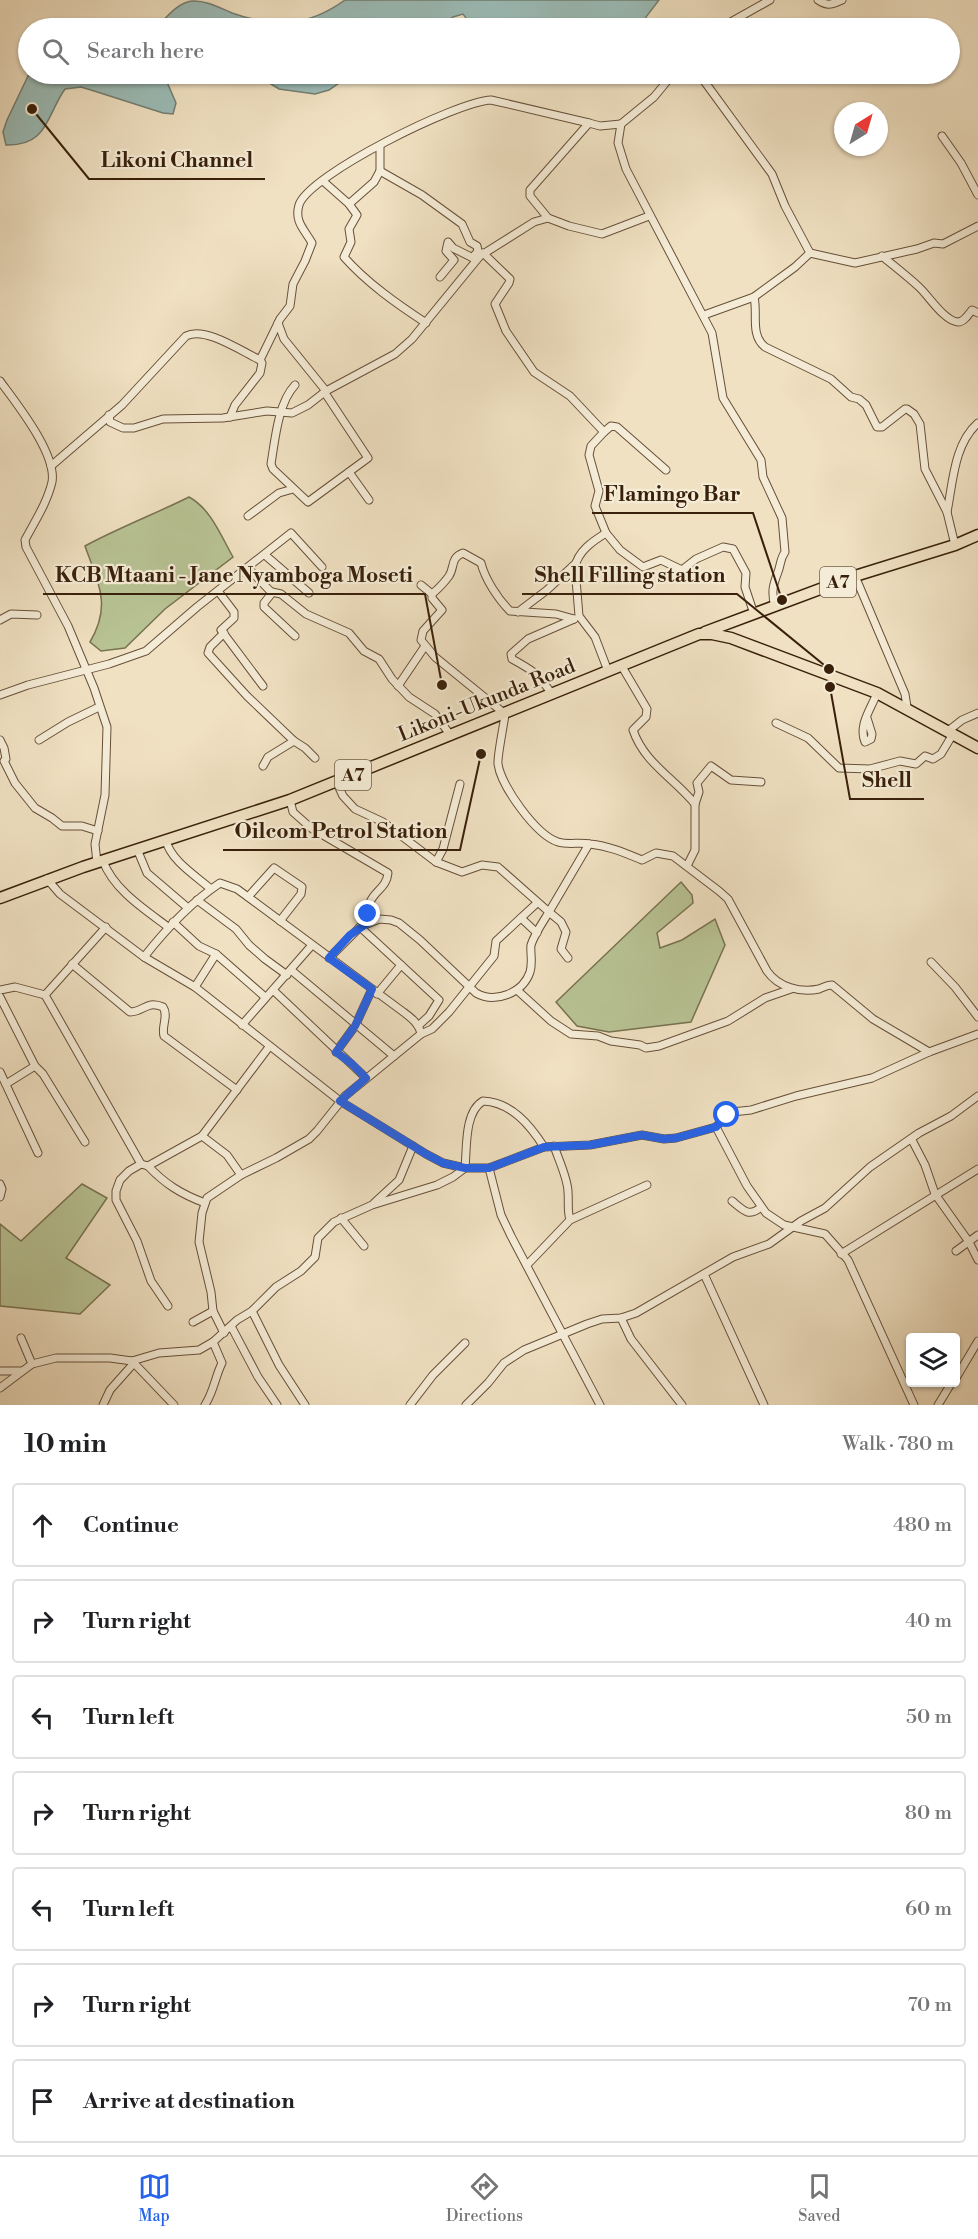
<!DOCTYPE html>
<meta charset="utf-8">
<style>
:root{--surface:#fff;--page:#f2f2f2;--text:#202124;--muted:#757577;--line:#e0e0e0;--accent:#2563eb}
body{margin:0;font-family:"Libre Bodoni",serif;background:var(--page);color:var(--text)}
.controls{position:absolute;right:18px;bottom:18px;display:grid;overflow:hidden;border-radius:6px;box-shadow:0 2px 4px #0004}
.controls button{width:54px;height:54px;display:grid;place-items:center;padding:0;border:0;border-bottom:2px solid var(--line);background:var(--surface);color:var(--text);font:30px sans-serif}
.compass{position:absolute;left:834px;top:102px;width:54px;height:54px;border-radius:50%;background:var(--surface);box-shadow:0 2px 4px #0004;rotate:37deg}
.stop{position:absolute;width:18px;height:18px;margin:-14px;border:4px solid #2563eb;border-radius:50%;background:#fff}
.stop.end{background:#2563eb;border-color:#fff;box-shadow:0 2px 6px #0008}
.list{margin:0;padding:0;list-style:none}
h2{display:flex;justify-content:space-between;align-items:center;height:78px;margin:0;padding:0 24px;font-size:26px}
h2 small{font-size:20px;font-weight:400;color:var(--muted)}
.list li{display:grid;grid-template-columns:39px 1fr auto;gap:18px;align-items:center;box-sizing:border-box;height:84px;margin:0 12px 12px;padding:0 12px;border:2px solid var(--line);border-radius:6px}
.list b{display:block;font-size:22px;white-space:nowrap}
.list em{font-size:20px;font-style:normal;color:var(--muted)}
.icon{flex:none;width:33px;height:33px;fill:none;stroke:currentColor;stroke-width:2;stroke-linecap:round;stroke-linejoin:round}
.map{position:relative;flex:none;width:978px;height:1405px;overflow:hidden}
.search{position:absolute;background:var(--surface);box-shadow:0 2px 4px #0004;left:18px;right:18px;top:18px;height:66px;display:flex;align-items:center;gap:15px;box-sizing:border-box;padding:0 21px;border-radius:33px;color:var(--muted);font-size:22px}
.sheet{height:750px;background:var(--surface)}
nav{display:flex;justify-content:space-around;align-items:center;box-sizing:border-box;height:84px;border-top:2px solid var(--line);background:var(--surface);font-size:16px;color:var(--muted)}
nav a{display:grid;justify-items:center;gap:3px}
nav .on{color:var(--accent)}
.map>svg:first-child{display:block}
.green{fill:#b8c394;stroke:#787250;stroke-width:1.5}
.water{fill:#9bbcb7;stroke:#747e72;stroke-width:1.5}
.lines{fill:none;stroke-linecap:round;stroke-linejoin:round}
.minor-casing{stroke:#675039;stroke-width:9}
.trunk-casing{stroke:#39200b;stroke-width:13}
.minor{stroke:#f5ecd7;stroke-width:7}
.trunk{stroke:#f0e1c2;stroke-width:10}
.route{stroke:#2563eb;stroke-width:8}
.labels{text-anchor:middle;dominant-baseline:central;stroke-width:4.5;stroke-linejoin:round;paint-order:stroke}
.shield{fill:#f5ecd7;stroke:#715d48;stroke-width:1.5}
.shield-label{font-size:18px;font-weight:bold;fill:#39200b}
.street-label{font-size:20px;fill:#39200b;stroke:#f5ecd7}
.leader{fill:none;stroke:#39200b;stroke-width:2}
.callout-dot{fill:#39200b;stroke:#f5ecd7;stroke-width:2}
.callout-label{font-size:21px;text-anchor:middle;font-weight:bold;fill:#39200b;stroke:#f5ecd7;stroke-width:4.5;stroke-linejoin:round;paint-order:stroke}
</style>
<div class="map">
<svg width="978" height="1405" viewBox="0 0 978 1405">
<rect width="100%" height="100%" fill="#f0e1c2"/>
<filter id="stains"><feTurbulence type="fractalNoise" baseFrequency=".00333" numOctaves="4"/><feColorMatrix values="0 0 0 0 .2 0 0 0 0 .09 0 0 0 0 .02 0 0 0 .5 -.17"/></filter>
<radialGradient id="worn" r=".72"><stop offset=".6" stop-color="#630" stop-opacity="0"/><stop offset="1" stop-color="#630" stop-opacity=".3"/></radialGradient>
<g class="green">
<path d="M189,497C211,509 221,536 233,557L165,609L125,648L101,651L90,642C112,605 98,583 85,546C118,528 155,514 189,497Z"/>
<polygon points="681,882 692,895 693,903 657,933 660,948 682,940 715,919 725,945 691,1022 609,1032 577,1026 556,1002"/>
<polygon points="82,1184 107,1198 66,1258 110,1285 80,1314 0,1306 0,1224 21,1241"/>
</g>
<g class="water">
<path d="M345,0H659L646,17L642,28H480L469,22L463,14L453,17L439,28H156C165,19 178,2 192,1C206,0 220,8 232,13C274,28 308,27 345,0Z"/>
<path d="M29,74H167V82L176,103L173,114L163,113L91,90L81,87L65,89C46,116 48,146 6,145L3,132L7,120Z"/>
<path d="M255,74H388C372,85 361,84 342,81L329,90L315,94L279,89Z"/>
</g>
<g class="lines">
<g class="minor-casing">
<g id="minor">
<path d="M818,0C828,7 832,4 842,0"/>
<polyline points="720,28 770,0"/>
<path d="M673,74L654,97L621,124L618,143L626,169L712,333L723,398L761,460L763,477L782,518L785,552C780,559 781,564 778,572C773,585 771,592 775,607"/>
<polyline points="699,74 772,174 785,206 810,253"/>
<polyline points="942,136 961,163 978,195"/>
<polyline points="380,171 422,195 462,224 470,242 477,246 478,251 473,257"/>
<polyline points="323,181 349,204 374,182 380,171 380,146"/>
<path d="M349,204L357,215L349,229L351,242L344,257C367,283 397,304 426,323"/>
<polyline points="548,218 530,196 530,190 589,123 600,126 621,124"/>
<path d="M483,253L510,279L509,283L495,304L506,331L534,372L570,396L604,432L591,446L589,455L599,491L595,506L606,533C593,541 578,551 575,567L579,616L595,637L608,671"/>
<polyline points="810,253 855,263 917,249 934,243 943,244 978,226"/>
<path d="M882,256C894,266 907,276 919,287C928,295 944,321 958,322C964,322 968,315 972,310L978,313"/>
<polyline points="440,277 454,260 446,251 448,242 453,248 475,259"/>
<path d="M754,297C758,314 750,335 765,347L831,379L851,397L859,399L866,405L877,427H882L905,409H907L914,414L920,424L925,469L947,512L955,545"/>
<polyline points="704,315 754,297 795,267 810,253"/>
<polyline points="278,323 284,339 326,391 395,354 412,339 480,256 534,222 548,218 569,226 602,234 649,216"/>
<path d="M0,381C16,403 57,454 52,482C47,503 35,521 25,540L26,547L68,626L94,688L107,727L105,795L95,844L97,863"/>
<path d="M295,385C278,403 275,440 271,464L273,469L308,502L368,458L325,393"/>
<polyline points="109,415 110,422 123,428 134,428 163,419 223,418 267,411 292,413 308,405 326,391"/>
<path d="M230,417L235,405L260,373L262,363L260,360L280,319L290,306L293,284L305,261L312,243C305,230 294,222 299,205C308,175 458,101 491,100L589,123"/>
<polyline points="604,432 611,426 617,427 666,470"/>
<path d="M51,466L122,405L186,336C205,326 241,351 260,360"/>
<polyline points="349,472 369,500"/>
<path d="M947,512C953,482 954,444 978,423"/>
<polyline points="248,516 279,493 293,489"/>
<polyline points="606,533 620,550 643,567 661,560 682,570 696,559 723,547 733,549 746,573 745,587 754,614"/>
<polyline points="265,555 309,593"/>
<polyline points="248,568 272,593 264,603 264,607 295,636"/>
<polyline points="855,576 905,694 907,707"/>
<path d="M421,585L432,594V598L442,610L423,631L421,640L435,657L505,714C504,724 497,757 498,764C501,786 536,835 558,842C568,845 579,842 590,844C609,846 625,853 642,860L656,853L673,856L719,891L728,899L767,971C778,987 800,993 819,989C824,987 827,985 832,985L873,1019L929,1052"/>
<polyline points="218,591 234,612 234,618 221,630 263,686"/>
<polyline points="272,592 281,594 306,614 349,633 364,651 379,659 392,679 409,697 435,714 451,736"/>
<path d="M432,594C438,589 444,583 449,576C455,567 450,558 463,553L481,563C485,579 498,599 510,611L556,614L574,619"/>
<polyline points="518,612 547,590 576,563"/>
<polyline points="0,620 11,614 37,615"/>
<polyline points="224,633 210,647 208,653 247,696 294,741 305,748 315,758"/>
<path d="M621,665L647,709L646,717L633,730C644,763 675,779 695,804V850L687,866"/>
<polyline points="398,686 425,646"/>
<path d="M552,694C537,673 534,671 512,659L511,654L528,639L574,619"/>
<polyline points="0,695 28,685 109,664 146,651 197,607 291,533 322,567"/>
<path d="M867,718L872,734L871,739L865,742C858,725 871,709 877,693"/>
<polyline points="776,723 808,738 839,768 870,769 900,761 916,764 925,756 933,759 941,754 953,734"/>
<polyline points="948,731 962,720 978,713"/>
<polyline points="0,740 4,748 6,759 4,761 15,783 35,808 52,818 62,826 82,826 98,831"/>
<polyline points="39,740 68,722 99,707"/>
<polyline points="263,766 268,757 294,741"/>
<path d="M290,800L293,812L311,828L388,873C386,894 364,890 369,922"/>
<polyline points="695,804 699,792 697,783 711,766 731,780 761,782"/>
<path d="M166,840C170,860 196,876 211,889"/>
<polyline points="137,849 147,873 188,908"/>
<path d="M103,861C114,890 144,909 168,927"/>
<polyline points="436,862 443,849 460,784"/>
<polyline points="47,879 60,894 144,957 195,987 340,1101 426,1154 443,1163 465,1168 489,1168 544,1147 590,1145 642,1135 664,1139 676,1138 716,1127 727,1115 732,1112 751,1110 796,1096 872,1078 929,1052 978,1034"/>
<polyline points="248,897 274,868 302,887 301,894 280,921"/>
<polyline points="197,900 236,929 249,945 265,959 287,975"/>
<polyline points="521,918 537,933"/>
<polyline points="173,922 199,946 216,954 265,997"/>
<polyline points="106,927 45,995 141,1164"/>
<polyline points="360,927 439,1000 429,1016 418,1026"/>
<path d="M144,957C166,929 190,903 220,883L237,889L248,897L402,1011C410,1017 419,1023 421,1034L345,1096L317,1131L309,1139L276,1158L241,1175L207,1198L202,1213L199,1242L211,1292L213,1311L224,1333"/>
<path d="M329,958L360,927L379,919L391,920L399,923L420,940L476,993C495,1004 523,993 530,972C533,962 530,952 531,945C535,933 543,922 549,912L498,867L482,865L462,872L436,862L383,822L355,809L343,796L336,781"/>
<polyline points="568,958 561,949 566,932 561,922 549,912 589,844"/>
<polyline points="931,962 955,987 978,1017"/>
<path d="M72,964L130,1012C144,1012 146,1000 163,1007C169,1016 161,1026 164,1036L237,1090"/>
<polyline points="291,970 394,1056"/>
<polyline points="195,987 216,954"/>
<polyline points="0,990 15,987 45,995"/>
<polyline points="273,990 366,1078"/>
<polyline points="517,990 551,1021 571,1034 598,1036 611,1041 640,1045 646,1048 659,1046 728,1021 765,998 791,989"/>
<polyline points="377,994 401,965"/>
<polyline points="0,997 35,1066 43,1074 85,1142"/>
<polyline points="242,1025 312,945"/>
<polyline points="421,1034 432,1029 449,1012 494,956 496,941 537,903"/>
<polyline points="336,1052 355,1026 372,989"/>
<polyline points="0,1072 38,1153"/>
<polyline points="6,1084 35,1066"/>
<polyline points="716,1127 747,1186 766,1213 784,1225 825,1234 848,1260 914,1405"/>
<polyline points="202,1136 227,1155 241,1175"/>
<polyline points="912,1140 925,1165 935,1194 969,1242 978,1260"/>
<path d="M554,1146C558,1158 568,1179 568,1192C569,1202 567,1210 570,1220"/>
<path d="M148,1166C165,1184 181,1194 205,1203"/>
<polyline points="489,1168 501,1215 511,1236 600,1405"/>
<polyline points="0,1184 2,1189 0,1197"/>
<path d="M732,1201C743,1210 749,1218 761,1207"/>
<polyline points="374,1203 399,1180 413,1146"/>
<polyline points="341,1218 364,1246"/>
<polyline points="956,1251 978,1235"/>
<polyline points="841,1254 978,1169"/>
<polyline points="527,1265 570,1220 647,1185"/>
<polyline points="704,1274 764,1405"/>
<polyline points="168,1306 151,1281 137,1241 116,1200 116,1191 120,1180 129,1171 141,1164 148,1166 202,1136 269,1047"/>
<polyline points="252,1311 279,1365 305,1405"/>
<polyline points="621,1318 631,1339 682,1405"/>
<polyline points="193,1322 213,1311"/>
<polyline points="231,1326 258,1377 277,1405"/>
<polyline points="21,1338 32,1364"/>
<polyline points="132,1361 174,1405"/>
<polyline points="0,1371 21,1371"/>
<polyline points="956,1378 978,1341"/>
<path d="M0,1388L32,1364L56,1358H110L132,1361L159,1353L199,1350L213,1342L237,1320L252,1311L276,1287L301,1271L315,1257L318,1238L334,1222L372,1205L437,1185L453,1177L465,1168C467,1149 464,1112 483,1101C511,1102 530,1125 544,1147"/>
<polyline points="103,1405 110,1390 134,1363"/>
<path d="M205,1405C214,1391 215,1377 222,1363L213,1342"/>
<polyline points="410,1405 433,1375 465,1343"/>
<polyline points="466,1405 488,1383 504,1363 524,1350 587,1324 602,1319 621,1318 636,1313 733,1257 769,1244 801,1221 825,1208 870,1167 919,1133 951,1116 978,1096"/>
<polyline points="938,1405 952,1382"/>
</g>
</g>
<g class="trunk-casing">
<g id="trunk">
<polyline points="705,632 855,576 955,545 978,535"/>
<polyline points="0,898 83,867 290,800 699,634 712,634 731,638 877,693 978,748"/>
</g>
</g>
<use href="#minor" class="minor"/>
<use href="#trunk" class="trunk"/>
</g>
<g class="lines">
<polyline class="route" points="368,914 369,922 350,935 329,958 372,989 355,1026 336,1052 352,1064 366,1078 340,1101 426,1154 443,1163 465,1168 489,1168 544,1147 590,1145 642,1135 664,1139 676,1138 716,1127 727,1115"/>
</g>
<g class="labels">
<g class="shield">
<rect x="820" y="567" width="36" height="30" rx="4.5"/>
<rect x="335" y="760" width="36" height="30" rx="4.5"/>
</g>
<g class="shield-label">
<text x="838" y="582">A7</text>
<text x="353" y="775">A7</text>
</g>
<g class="street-label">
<text transform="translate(487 701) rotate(-22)">Likoni-Ukunda Road</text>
</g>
</g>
<path class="leader" d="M32 109L89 179H265M782 600L753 513H592M829 669L737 594H522M442 685L425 594H43M830 687L850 799H924M481 754L460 850H223"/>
<g class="callout-dot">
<circle cx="32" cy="109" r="6"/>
<circle cx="782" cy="600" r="6"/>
<circle cx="829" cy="669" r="6"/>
<circle cx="442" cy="685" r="6"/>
<circle cx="830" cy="687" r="6"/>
<circle cx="481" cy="754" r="6"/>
</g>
<g class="callout-label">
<text x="177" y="167">Likoni Channel</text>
<text x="672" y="501">Flamingo Bar</text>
<text x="630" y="582">Shell Filling station</text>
<text x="234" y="582">KCB Mtaani - Jane Nyamboga Moseti</text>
<text x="887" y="787">Shell</text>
<text x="341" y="838">Oilcom Petrol Station</text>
</g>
<rect width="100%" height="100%" filter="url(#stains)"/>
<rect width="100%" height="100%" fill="url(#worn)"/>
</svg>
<div class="controls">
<button><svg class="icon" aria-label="layers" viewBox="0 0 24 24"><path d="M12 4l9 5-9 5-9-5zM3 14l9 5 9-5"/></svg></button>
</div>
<svg class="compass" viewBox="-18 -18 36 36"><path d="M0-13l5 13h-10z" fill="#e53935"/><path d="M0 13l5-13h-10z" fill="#757577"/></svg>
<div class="stop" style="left:727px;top:1115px"></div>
<div class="stop end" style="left:368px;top:914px"></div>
<div class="search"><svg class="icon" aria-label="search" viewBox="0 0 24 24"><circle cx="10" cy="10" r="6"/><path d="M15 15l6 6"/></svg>Search here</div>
</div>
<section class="sheet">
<h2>10 min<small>Walk · 780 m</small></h2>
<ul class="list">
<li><svg class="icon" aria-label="ahead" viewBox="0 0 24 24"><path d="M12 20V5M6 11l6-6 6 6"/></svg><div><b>Continue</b></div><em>480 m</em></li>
<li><svg class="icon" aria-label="right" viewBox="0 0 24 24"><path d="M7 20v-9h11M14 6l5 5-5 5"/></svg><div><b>Turn right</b></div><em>40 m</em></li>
<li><svg class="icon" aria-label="left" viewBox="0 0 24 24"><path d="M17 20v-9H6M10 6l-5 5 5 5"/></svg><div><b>Turn left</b></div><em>50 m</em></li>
<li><svg class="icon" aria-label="right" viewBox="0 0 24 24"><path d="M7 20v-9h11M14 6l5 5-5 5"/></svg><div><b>Turn right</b></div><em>80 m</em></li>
<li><svg class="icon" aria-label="left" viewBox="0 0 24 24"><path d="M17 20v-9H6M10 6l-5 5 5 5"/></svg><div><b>Turn left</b></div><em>60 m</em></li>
<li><svg class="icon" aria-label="right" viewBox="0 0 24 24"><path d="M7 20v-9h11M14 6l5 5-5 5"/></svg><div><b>Turn right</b></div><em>70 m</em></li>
<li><svg class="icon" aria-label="arrive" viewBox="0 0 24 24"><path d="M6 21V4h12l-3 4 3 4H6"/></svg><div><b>Arrive at destination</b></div></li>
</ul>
</section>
<nav>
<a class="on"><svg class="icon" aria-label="map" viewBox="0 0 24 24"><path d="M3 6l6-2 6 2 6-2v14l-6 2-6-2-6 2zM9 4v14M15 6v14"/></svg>Map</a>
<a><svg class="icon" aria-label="directions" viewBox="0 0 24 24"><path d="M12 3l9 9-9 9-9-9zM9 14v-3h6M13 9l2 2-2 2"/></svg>Directions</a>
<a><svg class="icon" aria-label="saved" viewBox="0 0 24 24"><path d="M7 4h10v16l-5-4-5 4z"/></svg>Saved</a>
</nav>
